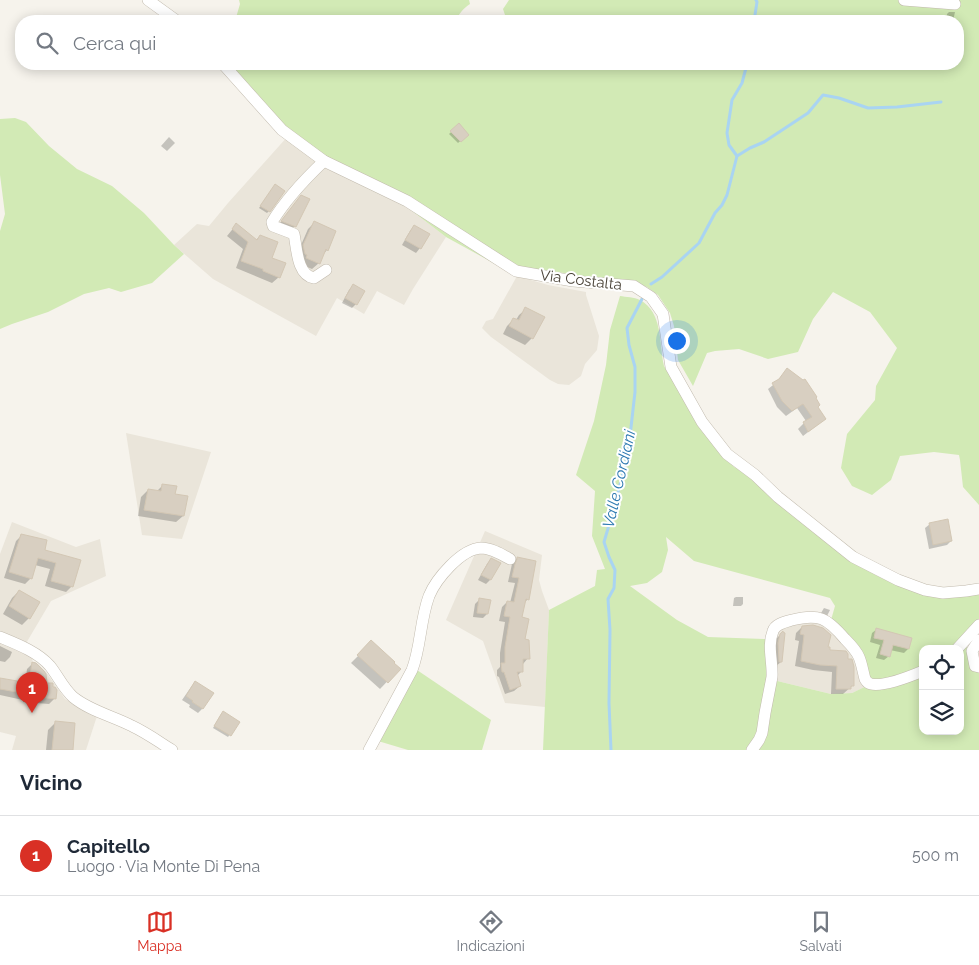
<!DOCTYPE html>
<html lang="it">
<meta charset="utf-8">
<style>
:root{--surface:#fff;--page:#f2f2f3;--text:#1f2937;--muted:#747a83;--line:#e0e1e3;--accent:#d93025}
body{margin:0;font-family:Raleway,sans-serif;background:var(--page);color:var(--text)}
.controls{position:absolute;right:15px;bottom:15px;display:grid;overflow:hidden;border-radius:10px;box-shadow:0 2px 12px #0003}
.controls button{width:45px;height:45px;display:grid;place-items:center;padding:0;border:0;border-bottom:1px solid var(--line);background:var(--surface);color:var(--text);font:25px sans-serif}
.you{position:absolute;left:676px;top:340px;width:18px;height:18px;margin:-12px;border:4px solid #fff;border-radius:50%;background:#1a73e8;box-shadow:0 0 0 8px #1a73e833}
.badge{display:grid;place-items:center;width:32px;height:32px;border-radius:50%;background:var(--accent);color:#fff;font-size:16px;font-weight:700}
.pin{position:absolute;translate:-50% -41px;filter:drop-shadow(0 1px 2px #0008)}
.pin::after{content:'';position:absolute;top:26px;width:18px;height:15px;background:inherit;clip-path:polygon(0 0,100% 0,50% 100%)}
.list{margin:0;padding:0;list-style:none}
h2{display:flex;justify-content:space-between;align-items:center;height:65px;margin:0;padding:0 20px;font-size:21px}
h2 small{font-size:16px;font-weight:400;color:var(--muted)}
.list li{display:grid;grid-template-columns:32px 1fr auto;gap:15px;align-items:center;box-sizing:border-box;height:80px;padding:0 20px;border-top:1px solid var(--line)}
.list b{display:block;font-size:19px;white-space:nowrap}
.list p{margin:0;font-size:16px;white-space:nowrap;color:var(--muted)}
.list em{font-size:16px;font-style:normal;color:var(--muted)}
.icon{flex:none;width:28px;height:28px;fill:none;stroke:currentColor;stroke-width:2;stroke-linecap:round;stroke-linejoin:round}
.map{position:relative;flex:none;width:979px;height:750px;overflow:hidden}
.search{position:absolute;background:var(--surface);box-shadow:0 2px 12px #0003;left:15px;right:15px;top:15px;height:55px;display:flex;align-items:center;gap:12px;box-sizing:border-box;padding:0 18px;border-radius:20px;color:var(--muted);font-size:19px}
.sheet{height:145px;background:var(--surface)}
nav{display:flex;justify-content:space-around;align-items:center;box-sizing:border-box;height:70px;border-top:1px solid var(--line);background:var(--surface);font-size:14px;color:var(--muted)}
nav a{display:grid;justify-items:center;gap:2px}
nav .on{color:var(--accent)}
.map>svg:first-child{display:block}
.residential{fill:#eae5da}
.green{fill:#d2eab5;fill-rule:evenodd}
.shadow{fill:#0003}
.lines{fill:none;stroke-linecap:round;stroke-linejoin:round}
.stream{stroke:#a9d4f2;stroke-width:3}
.building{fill:#d8cfc1;stroke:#d3c7b4}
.street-casing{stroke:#c2bbae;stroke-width:12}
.street{stroke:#fff;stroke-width:11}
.labels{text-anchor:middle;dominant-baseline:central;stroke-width:4;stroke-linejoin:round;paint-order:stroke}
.street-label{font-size:15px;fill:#4b4439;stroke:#fff}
.water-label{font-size:16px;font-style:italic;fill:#2e7ab2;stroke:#fff}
</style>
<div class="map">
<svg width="979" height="750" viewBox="0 0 979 750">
<rect width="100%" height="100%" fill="#f6f3ec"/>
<g class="residential">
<polygon points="288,136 382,188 446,237 413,289 404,305 377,291 364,314 337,298 316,336 213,279 174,245 197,224 209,226 228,203"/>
<polygon points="517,276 548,285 586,292 586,295 599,336 597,350 585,364 581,376 569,385 558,384 550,380 491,337 482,328 486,321 493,319"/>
<polygon points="126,433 211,452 182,539 142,535"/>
<polygon points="12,522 76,547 100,539 106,576 51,601 25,645 0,631 0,554"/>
<polygon points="485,531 542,555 539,580 542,591 549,610 545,707 505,703 483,641 446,620"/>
<polygon points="831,620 874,683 852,693 831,694 769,679 768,657 765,639 769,629 775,623"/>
<polygon points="0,642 33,658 32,662 38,664 46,672 65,699 97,716 86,750 12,750 16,736 0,732"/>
</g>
<g class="green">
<path d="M239,0H469L470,4C464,8 459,13 456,21H235L240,4Z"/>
<polygon points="509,0 979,0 979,505 963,487 960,460 959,455 934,452 900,456 891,480 872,495 852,486 841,468 847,434 875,400 876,386 897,348 870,312 833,292 813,319 798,352 768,359 739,349 715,351 707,353 693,386 678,360 674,326 670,313 658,295 647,287 635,283 581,276 552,271 517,276 446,237 382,188 288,136 215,64 958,64 958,21 507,21 503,9"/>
<polygon points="15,118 26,122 49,146 77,169 112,186 144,213 174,245 184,254 152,283 121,292 109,288 84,294 48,312 12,324 0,329 0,231 5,214 0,175 0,119"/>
<path d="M620,296C626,297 634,297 640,300C663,312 659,344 664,366L701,427L734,467L758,477L818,530L906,586L979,589V629L966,642L970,668L979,673V750H543L549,610L595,586L597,570L605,569L592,536L595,491L576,475L594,421L606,365L610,330ZM666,537L694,561L830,598L835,606L831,620L873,683L852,693L831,694L769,679L768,657L765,639L708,637L677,620L630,586L647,583L662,572L668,550ZM923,649H960V731H923Z"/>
<polygon points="414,668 491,720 482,750 408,750 378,741"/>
</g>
<g class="shadow">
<polygon points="949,12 955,12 953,21 946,21 947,14"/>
<polygon points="960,23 962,35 958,37 958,24"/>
<polygon points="459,125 467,135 458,143 449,134"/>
<polygon points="169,137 175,143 167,151 161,146"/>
<polygon points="273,188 269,211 267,213 259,208"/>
<polygon points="285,216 295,226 290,230 278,226"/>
<polygon points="314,223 327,250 322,256 319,263 312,269 300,264 298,252 308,229"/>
<polygon points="236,225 256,240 260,236 279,277 272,283 236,268 243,249 227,236"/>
<polygon points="414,226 420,248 416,253 402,245 410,231"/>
<polygon points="353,286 356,304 352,308 342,303 349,290"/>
<polygon points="526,309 532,338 525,345 503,334 507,326 514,319 516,320 519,315"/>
<polygon points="782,375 817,407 825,419 803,436 798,429 806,421 797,408 786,416 777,407 768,389 777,382"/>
<polygon points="163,485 174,495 183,516 176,522 138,516 141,497 148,490 156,492"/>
<polygon points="930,524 951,541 947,545 929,549 925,528"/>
<polygon points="22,535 44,551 79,561 72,586 66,592 45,586 50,569 35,565 31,578 25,584 4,578 16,541"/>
<polygon points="517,558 528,599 524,603 521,618 524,640 528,658 523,664 521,672 517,676 520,686 514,691 505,694 499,677 497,676 497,670 500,667 500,653 505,622 499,621 502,607 507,602 510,603 515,583 508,582 512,564"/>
<polygon points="491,559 499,563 490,580 486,584 478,580 487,564"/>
<polygon points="19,591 29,618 22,625 3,614 12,598"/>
<polygon points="736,597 743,597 743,604 741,606 733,606 734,598"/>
<polygon points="479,600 487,614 483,618 473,617 475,604"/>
<polygon points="824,608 830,610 827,616 821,613"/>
<polygon points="802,627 826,648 852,686 843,694 831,694 832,672 813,670 795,666 799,641 795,640 796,633"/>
<polygon points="877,629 908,649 904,653 890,650 889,656 884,660 876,658 880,645 870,642 872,633"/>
<polygon points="782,633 781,662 776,666 774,648 776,639"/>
<polygon points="0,646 12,652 10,657 5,662 0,661"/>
<polygon points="365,649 399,669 380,689 351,663"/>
<polygon points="33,663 55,698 49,704 23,702 23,700 0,695 0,679 25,684 27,669"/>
<polygon points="195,682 212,693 202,709 198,713 189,707 190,705 182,700 191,687"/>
<polygon points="221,714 238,722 228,737 213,728"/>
<polygon points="55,723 71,750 46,750 48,730"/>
</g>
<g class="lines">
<g class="stream">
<polyline points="754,21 757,2 756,0"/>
<polyline points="737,156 750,148 764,142 808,113 823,95 839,98 868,108 897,107 941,102"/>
<polyline points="651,284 662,277 699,243 715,213 722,205 727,195 737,156 729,145 727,133 732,100 742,83 747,64"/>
<polyline points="611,750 609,703 610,630 608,599 614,588 615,570 609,557 604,542 612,515 628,454 635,392 635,367 629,345 627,328 642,299"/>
</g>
</g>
<g class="building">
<polygon points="459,123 469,135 461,142 450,131"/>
<polygon points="275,184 285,191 270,212 260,206"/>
<polygon points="301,195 310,199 296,227 281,221"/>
<polygon points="314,221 336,231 328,251 326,249 320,264 306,258 307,255 305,254 303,245"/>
<polygon points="236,223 257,240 260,235 278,242 272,258 286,263 280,278 263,271 263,269 241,261 248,242 232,229"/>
<polygon points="414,225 430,234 421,249 405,240"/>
<polygon points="353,284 365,291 357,305 345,298"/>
<polygon points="525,307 545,317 533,339 509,326 513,318 519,320"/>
<polygon points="787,368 803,380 805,379 817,397 816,398 820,405 818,407 826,419 808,432 803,422 812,417 803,404 792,411 782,401 772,383 779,379"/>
<polygon points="162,484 177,486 175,494 188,496 184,516 144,510 148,489 161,491"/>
<polygon points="948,519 952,541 933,545 929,523"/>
<polygon points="21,534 47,540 45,550 81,560 73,587 51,581 56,563 38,558 32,579 9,572"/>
<polygon points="517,557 536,561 529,600 526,599 522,617 529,619 525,639 529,640 530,659 523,659 523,672 517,672 521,686 510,690 504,672 502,672 501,663 505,663 505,647 510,617 504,616 507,601 514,602 519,578 512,577 515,564 517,559"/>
<polygon points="491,558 501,563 491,580 481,575"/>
<polygon points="19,590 40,602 30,619 9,606"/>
<polygon points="479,598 491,600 488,614 477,613"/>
<polygon points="813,625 823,628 831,635 828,647 830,647 830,650 846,651 848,654 848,659 852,659 854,667 854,686 851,686 851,689 836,689 837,666 820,665 801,661 804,635 800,634 802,626"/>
<polygon points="876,628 912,638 909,649 893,645 890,657 880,654 884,640 874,638"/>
<polygon points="783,631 783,632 785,633 782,662 779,662 778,643 780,634"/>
<polygon points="371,640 395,662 394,663 401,669 388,683 357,655"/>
<polygon points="32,662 36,663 44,671 46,674 47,683 53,683 53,687 55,687 57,690 56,699 28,696 28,694 0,689 0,678 29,683"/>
<polygon points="195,681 214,693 203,709 192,702 193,701 186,696"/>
<polygon points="223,711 240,722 231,736 214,726"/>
<polygon points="55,721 75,723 73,750 52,750"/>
</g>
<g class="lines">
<g class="street-casing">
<g id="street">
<polyline points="148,0 177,21"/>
<polyline points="904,0 955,4"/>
<polyline points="223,64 282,130 324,161 407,201 516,271 573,281 634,286 651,297 663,314 671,367 702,422 727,454 755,475 778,497 853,557 898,580 925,590 943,593 966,591 979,589"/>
<path d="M324,161C304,180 286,199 272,222L273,226L294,234C297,249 297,275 314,278L326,270"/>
<path d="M0,637C17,644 38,652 50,666C58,676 63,688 73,697C90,711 113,716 132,726C147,733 159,742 172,750"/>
<polyline points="979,640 972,651 975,666 979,667"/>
<polyline points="957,649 979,625"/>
<path d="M369,750L412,670C421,647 420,620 429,596C436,579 461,549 481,548C491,548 501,554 510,559"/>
<path d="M752,750L759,740L762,733L765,713L772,677C773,662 767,646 773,631C775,624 785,622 792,620C819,613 827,618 845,639C850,644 856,650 859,657C862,664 863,672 865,679C867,682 867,683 871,684C883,687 911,676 923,671"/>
</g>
</g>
<use href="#street" class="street"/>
</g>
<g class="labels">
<g class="street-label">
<text transform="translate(581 280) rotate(7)">Via Costalta</text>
</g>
<g class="water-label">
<text transform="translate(619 479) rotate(-77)">Valle Cordiani</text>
</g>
</g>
</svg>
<div class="controls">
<button><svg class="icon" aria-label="locate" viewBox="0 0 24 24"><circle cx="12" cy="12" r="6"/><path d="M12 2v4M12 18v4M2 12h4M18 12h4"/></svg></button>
<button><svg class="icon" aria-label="layers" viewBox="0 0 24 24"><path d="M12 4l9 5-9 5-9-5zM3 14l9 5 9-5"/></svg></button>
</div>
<div class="you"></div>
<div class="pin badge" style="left:32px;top:713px">1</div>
<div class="search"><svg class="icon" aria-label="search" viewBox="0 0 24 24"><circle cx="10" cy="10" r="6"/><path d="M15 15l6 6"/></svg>Cerca qui</div>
</div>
<section class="sheet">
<h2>Vicino<small></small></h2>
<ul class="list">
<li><span class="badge">1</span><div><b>Capitello</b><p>Luogo · Via Monte Di Pena</p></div><em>500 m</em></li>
</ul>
</section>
<nav>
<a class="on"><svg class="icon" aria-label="map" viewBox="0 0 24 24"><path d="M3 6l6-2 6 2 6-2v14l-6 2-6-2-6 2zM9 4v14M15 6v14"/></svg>Mappa</a>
<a><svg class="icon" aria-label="directions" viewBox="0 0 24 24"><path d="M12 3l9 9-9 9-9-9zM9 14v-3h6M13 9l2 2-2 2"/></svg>Indicazioni</a>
<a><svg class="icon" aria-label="saved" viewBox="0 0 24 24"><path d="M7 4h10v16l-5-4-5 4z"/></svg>Salvati</a>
</nav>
